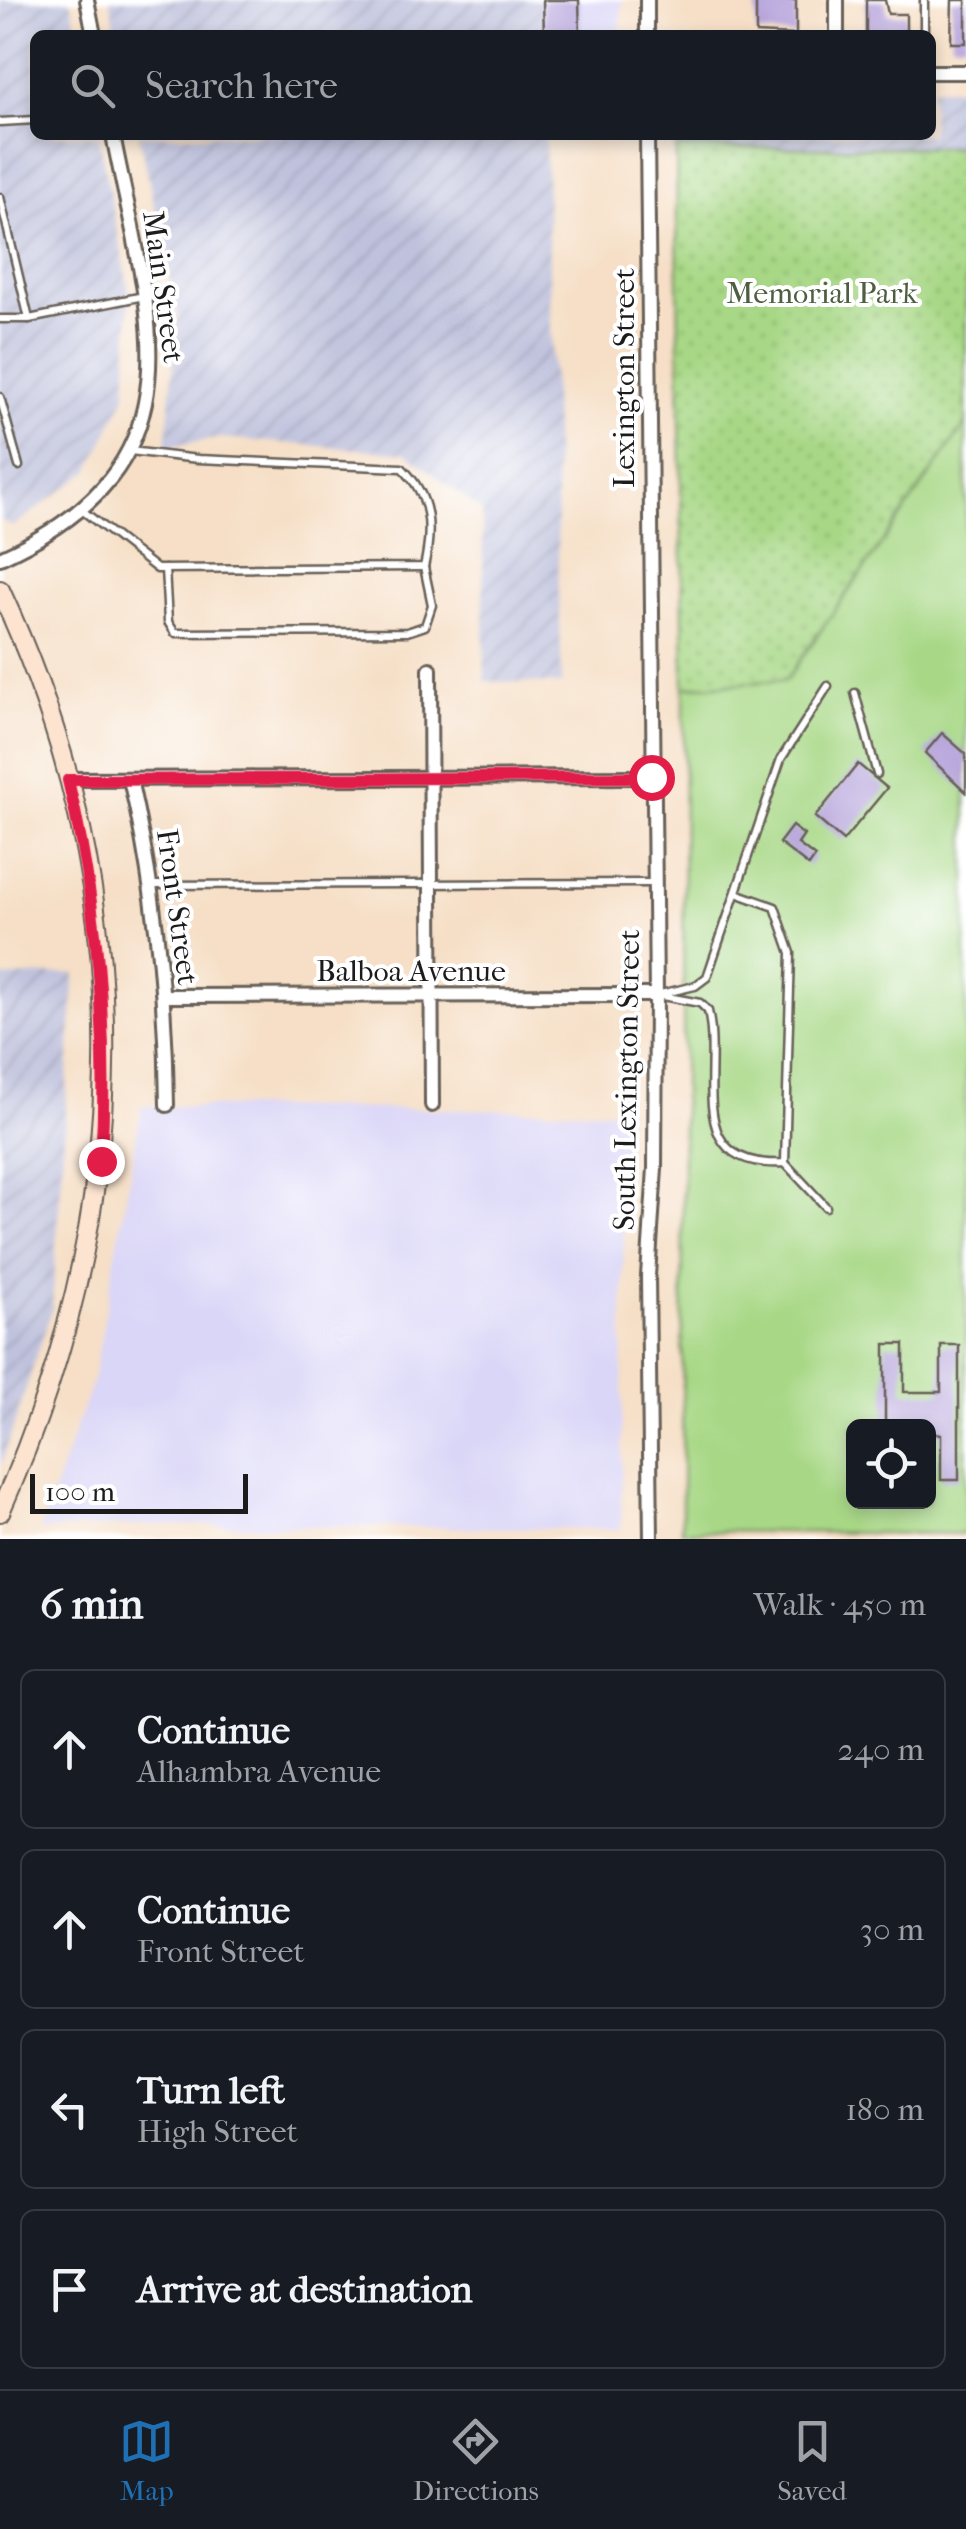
<!DOCTYPE html>
<meta charset="utf-8">
<style>
:root{--surface:#171b24;--page:#20242c;--text:#f1f3f6;--muted:#9ea1a6;--line:#363941;--accent:#1f6fb2}
body{margin:0;font-family:"IM FELL French Canon",serif;background:var(--page);color:var(--text)}
.controls{position:absolute;right:30px;bottom:30px;display:grid;overflow:hidden;border-radius:15px;box-shadow:0 5px 15px #0003}
.controls button{width:90px;height:90px;display:grid;place-items:center;padding:0;border:0;border-bottom:2px solid var(--line);background:var(--surface);color:var(--text);font:50px sans-serif}
.scale{position:absolute;left:30px;bottom:25px;width:218px;box-sizing:border-box;padding-left:10px;border:5px solid #1c1c1c;border-top:0;font-size:28px;line-height:35px;white-space:nowrap;color:#1c1c1c;-webkit-text-stroke:8px #fff;paint-order:stroke}
.stop{position:absolute;width:30px;height:30px;margin:-22px;border:8px solid #e11d48;border-radius:50%;background:#fff}
.stop.end{background:#e11d48;border-color:#fff;box-shadow:0 2px 10px #0008}
.list{margin:0;padding:0;list-style:none}
h2{display:flex;justify-content:space-between;align-items:center;height:130px;margin:0;padding:0 40px;font-size:42px}
h2 small{font-size:32px;font-weight:400;color:var(--muted)}
.list li{display:grid;grid-template-columns:65px 1fr auto;gap:30px;align-items:center;box-sizing:border-box;height:160px;margin:0 20px 20px;padding:0 20px;border:2px solid var(--line);border-radius:15px}
.list b{display:block;font-size:38px;white-space:nowrap}
.list p{margin:0;font-size:32px;white-space:nowrap;color:var(--muted)}
.list em{font-size:32px;font-style:normal;color:var(--muted)}
.icon{flex:none;width:55px;height:55px;fill:none;stroke:currentColor;stroke-width:2;stroke-linecap:round;stroke-linejoin:round}
.map{position:relative;flex:none;width:966px;height:1539px;overflow:hidden}
.search{position:absolute;background:var(--surface);box-shadow:0 5px 15px #0003;left:30px;right:30px;top:30px;height:110px;display:flex;align-items:center;gap:25px;box-sizing:border-box;padding:0 35px;border-radius:15px;color:var(--muted);font-size:38px}
.sheet{height:850px;background:var(--surface)}
nav{display:flex;justify-content:space-around;align-items:center;box-sizing:border-box;height:140px;border-top:2px solid var(--line);background:var(--surface);font-size:28px;color:var(--muted)}
nav a{display:grid;justify-items:center;gap:5px}
nav .on{color:var(--accent)}
.map>svg:first-child{display:block}
.built{fill:#dad6f7}
.industrial{fill:url(#industrial-furrows)}
.green{fill:#a8d886;stroke:#627a51;stroke-width:2.5;fill-rule:evenodd}
.park{fill:url(#park-dots);stroke:#627a51;stroke-width:2.5}
.building{fill:#b29fd9}
.lines{fill:none;stroke-linecap:round;stroke-linejoin:round}
.lane-casing{stroke:#686058;stroke-width:11}
.street-casing{stroke:#686058;stroke-width:18}
.secondary-casing{stroke:#686058;stroke-width:22}
.lane{stroke:#fff;stroke-width:6}
.street{stroke:#fff;stroke-width:12}
.secondary{stroke:#fde4d1;stroke-width:18}
.route{stroke:#e11d48;stroke-width:12}
.labels{text-anchor:middle;dominant-baseline:central;stroke-width:8;stroke-linejoin:round;paint-order:stroke}
.street-label{font-size:30px;fill:#1c1c1c;stroke:#fff}
.park-label{font-size:30px;fill:#4d5e41;stroke:#fff}
</style>
<div class="map">
<svg width="966" height="1539" viewBox="0 0 966 1539">
<defs>
<pattern id="industrial-furrows" width="10" height="10" patternUnits="userSpaceOnUse" patternTransform="scale(2.5)"><rect width="10" height="10" fill="#c0c2dd"/><path d="M-1 1l2-2M0 10L10 0M9 11l2-2" fill="none" stroke="#a4a6bd"/></pattern>
<pattern id="park-dots" width="8" height="8" patternUnits="userSpaceOnUse" patternTransform="scale(2.5)"><rect width="8" height="8" fill="#a8d886"/><path d="M2 2h.1M6 6h.1" fill="none" stroke="#90b973" stroke-width="1.8" stroke-linecap="round"/></pattern>
</defs>
<rect width="100%" height="100%" fill="#fff"/>
<filter id="ink" filterUnits="userSpaceOnUse"><feTurbulence type="fractalNoise" baseFrequency=".01" numOctaves="2"/><feDisplacementMap in="SourceGraphic" scale="20" xChannelSelector="R" yChannelSelector="G"/><feConvolveMatrix kernelMatrix="1 2 1 2 8 2 1 2 1" color-interpolation-filters="sRGB"/></filter>
<filter id="wash" filterUnits="userSpaceOnUse"><feTurbulence type="fractalNoise" baseFrequency=".0048" numOctaves="4" result="noise"/><feDisplacementMap in="SourceGraphic" scale="40" xChannelSelector="R" yChannelSelector="G"/><feGaussianBlur stdDeviation="2.25" result="paint"/><feColorMatrix in="noise" values="0 0 0 0 0 0 0 0 0 0 0 0 0 0 0 0 0 1.4 0 .05"/><feComposite in="paint" operator="in"/></filter>
<g filter="url(#wash)">
<rect width="100%" height="100%" fill="#f6dfc6"/>
<g class="built">
<polygon points="541,0 622,0 620,35 542,35"/>
<polygon points="142,1106 625,1111 621,1529 153,1525 40,1530 94,1376"/>
</g>
<g class="industrial">
<polygon points="0,0 71,0 78,35 35,35 35,135 98,135 130,295 126,395 89,471 12,527 0,519"/>
<polygon points="110,0 541,0 542,35 117,35"/>
<polygon points="931,88 966,88 966,147 676,148 676,135 931,135"/>
<polygon points="139,135 545,135 562,684 485,681 482,511 406,453 221,438 166,447 178,315"/>
<polygon points="75,973 52,1308 0,1468 0,978"/>
</g>
<path class="green" d="M966,423V1534L682,1531L684,687L786,680ZM854,1426H928V1502H854Z"/>
<polygon class="park" points="966,147 966,423 786,680 684,687 676,148"/>
<g id="blocks">
<g class="building">
<polygon points="543,0 579,0 580,35 544,35"/>
<polygon points="756,0 796,0 796,35 756,33"/>
<polygon points="866,0 885,0 888,14 906,14 906,35 866,35"/>
<polygon points="952,0 966,0 966,43 951,43"/>
<polygon points="942,733 966,754 966,792 925,753"/>
<polygon points="858,764 887,788 843,841 815,817"/>
<polygon points="792,826 804,835 798,844 815,857 809,866 779,843"/>
<polygon points="885,1344 904,1344 904,1392 941,1392 941,1345 959,1345 959,1480 941,1480 941,1434 928,1434 928,1426 885,1426"/>
</g>
</g>
</g>
<g filter="url(#ink)">
<use href="#blocks" fill-opacity="0" stroke="#686058" stroke-width="2.5"/>
<g class="lines">
<g class="lane-casing">
<g id="lane">
<polyline points="924,35 924,0"/>
<polyline points="0,122 35,120"/>
<polyline points="0,197 29,319"/>
<polyline points="0,319 29,319 144,296"/>
<polyline points="0,397 19,466"/>
<path d="M83,511L157,569L424,567C433,528 431,496 402,468L198,459L130,451"/>
<polyline points="165,569 168,622 175,633 407,632 425,626 432,605 424,567"/>
<polyline points="855,693 877,774"/>
<polyline points="152,885 653,883"/>
<polyline points="736,893 775,907 791,953 785,1163"/>
<polyline points="656,995 695,986 707,977 781,759 828,686"/>
<path d="M657,995L700,1003L708,1011C723,1073 680,1169 785,1163L826,1207"/>
</g>
</g>
<g class="street-casing">
<g id="street">
<polyline points="87,0 94,35"/>
<polyline points="647,0 647,35"/>
<polyline points="837,0 837,35"/>
<polyline points="931,72 966,72"/>
<polyline points="647,135 656,995 655,1168 648,1276 651,1539"/>
<path d="M0,558C210,463 148,317 113,135"/>
<polyline points="430,669 432,1105"/>
<polyline points="68,779 651,777"/>
<path d="M130,779C155,888 166,993 167,1105"/>
<polyline points="166,996 656,995"/>
</g>
</g>
<g class="secondary-casing">
<path id="secondary" d="M0,590C142,895 136,1207 0,1512"/>
</g>
<use href="#lane" class="lane"/>
<use href="#street" class="street"/>
<use href="#secondary" class="secondary"/>
</g>
</g>
<g class="lines" filter="url(#ink)">
<path class="route" d="M101,1161C109,1031 98,907 68,780L651,777"/>
</g>
<g class="labels">
<g class="street-label">
<text transform="translate(163 287) rotate(82)">Main Street</text>
<text transform="translate(624 378) rotate(-90)">Lexington Street</text>
<text transform="translate(177 907) rotate(82)">Front Street</text>
<text x="411" y="971">Balboa Avenue</text>
<text transform="translate(627 1080) rotate(-89)">South Lexington Street</text>
</g>
<g class="park-label">
<text x="822" y="293">Memorial Park</text>
</g>
</g>
</svg>
<div class="controls">
<button><svg class="icon" aria-label="locate" viewBox="0 0 24 24"><circle cx="12" cy="12" r="6"/><path d="M12 2v4M12 18v4M2 12h4M18 12h4"/></svg></button>
</div>
<div class="scale">100 m</div>
<div class="stop" style="left:651px;top:777px"></div>
<div class="stop end" style="left:101px;top:1161px"></div>
<div class="search"><svg class="icon" aria-label="search" viewBox="0 0 24 24"><circle cx="10" cy="10" r="6"/><path d="M15 15l6 6"/></svg>Search here</div>
</div>
<section class="sheet">
<h2>6 min<small>Walk · 450 m</small></h2>
<ul class="list">
<li><svg class="icon" aria-label="ahead" viewBox="0 0 24 24"><path d="M12 20V5M6 11l6-6 6 6"/></svg><div><b>Continue</b><p>Alhambra Avenue</p></div><em>240 m</em></li>
<li><svg class="icon" aria-label="ahead" viewBox="0 0 24 24"><path d="M12 20V5M6 11l6-6 6 6"/></svg><div><b>Continue</b><p>Front Street</p></div><em>30 m</em></li>
<li><svg class="icon" aria-label="left" viewBox="0 0 24 24"><path d="M17 20v-9H6M10 6l-5 5 5 5"/></svg><div><b>Turn left</b><p>High Street</p></div><em>180 m</em></li>
<li><svg class="icon" aria-label="arrive" viewBox="0 0 24 24"><path d="M6 21V4h12l-3 4 3 4H6"/></svg><div><b>Arrive at destination</b></div></li>
</ul>
</section>
<nav>
<a class="on"><svg class="icon" aria-label="map" viewBox="0 0 24 24"><path d="M3 6l6-2 6 2 6-2v14l-6 2-6-2-6 2zM9 4v14M15 6v14"/></svg>Map</a>
<a><svg class="icon" aria-label="directions" viewBox="0 0 24 24"><path d="M12 3l9 9-9 9-9-9zM9 14v-3h6M13 9l2 2-2 2"/></svg>Directions</a>
<a><svg class="icon" aria-label="saved" viewBox="0 0 24 24"><path d="M7 4h10v16l-5-4-5 4z"/></svg>Saved</a>
</nav>
